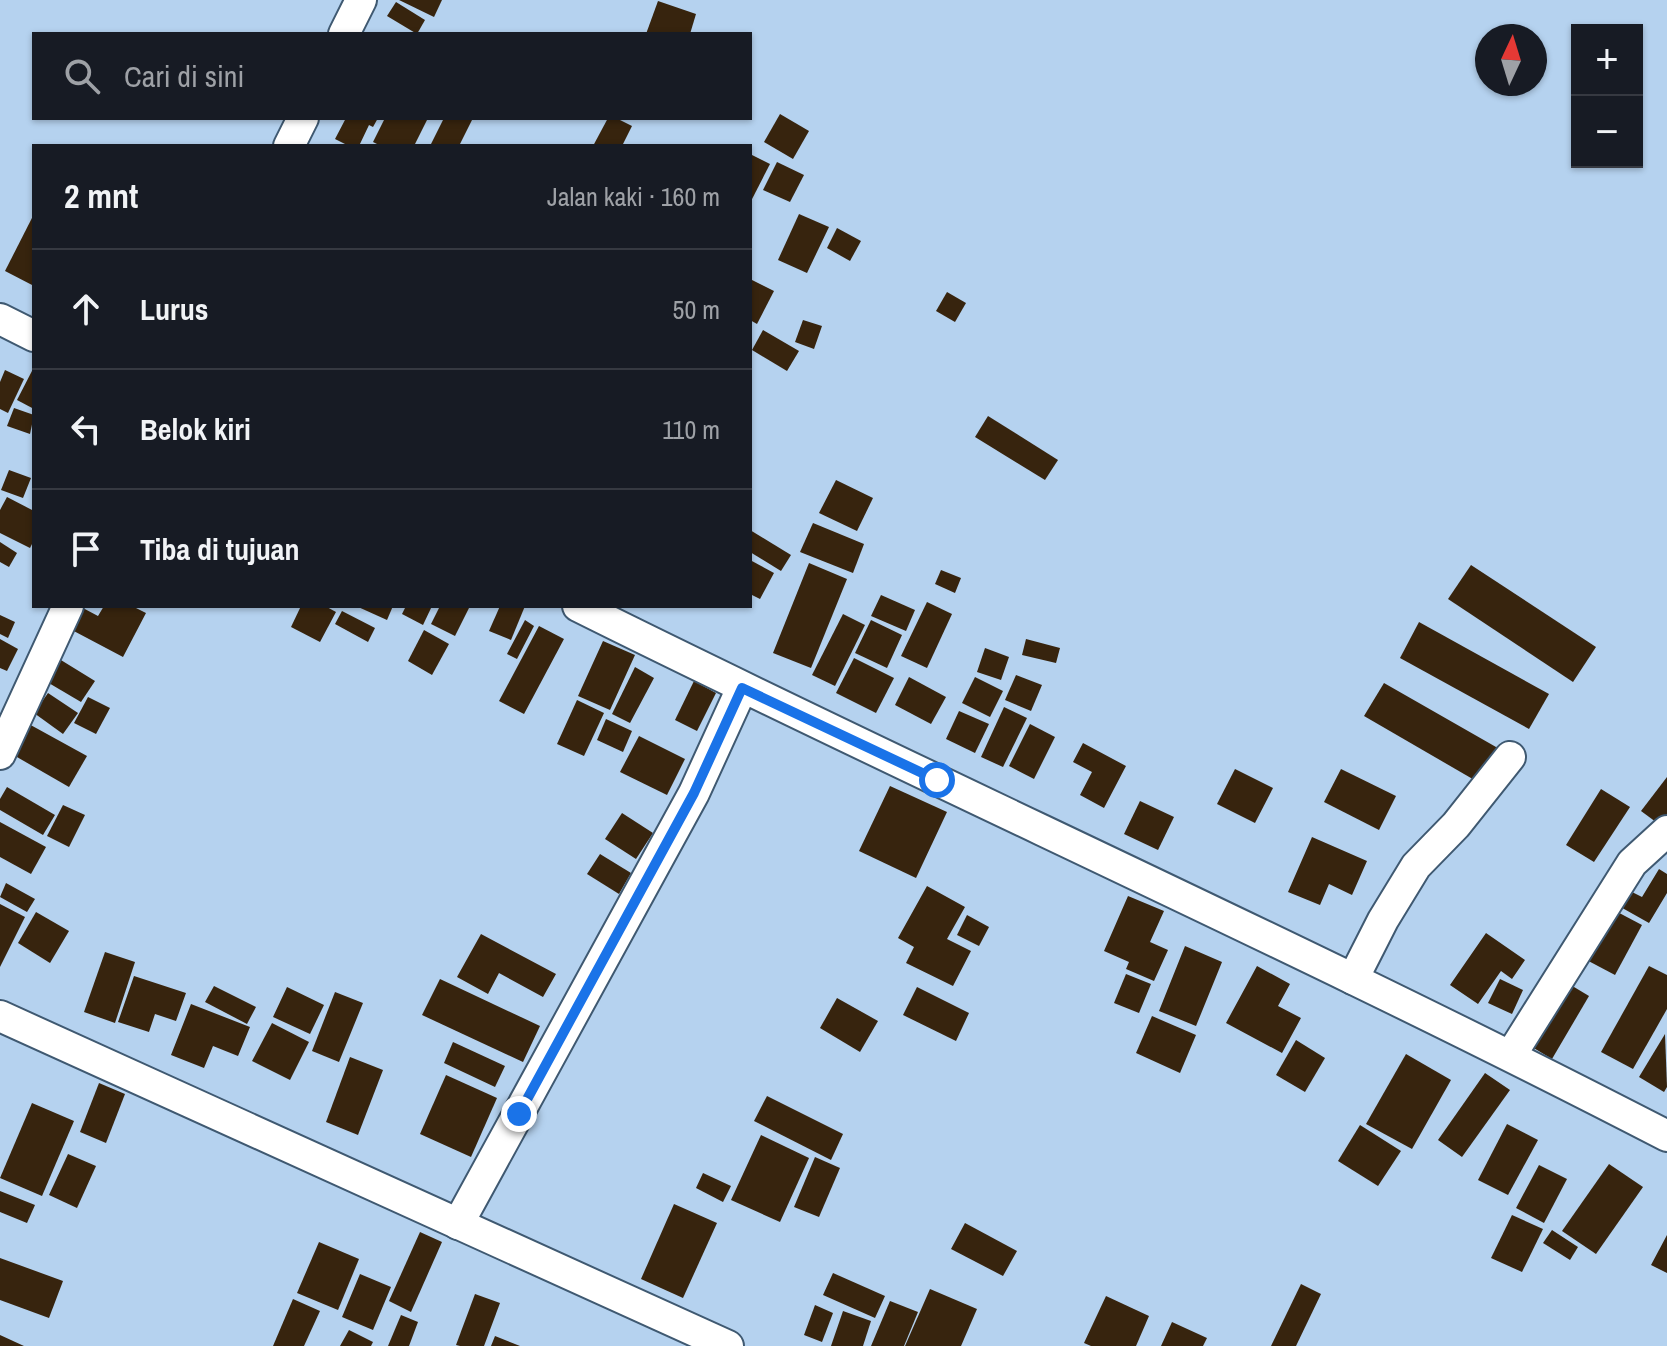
<!DOCTYPE html>
<html lang="id">
<meta charset="utf-8">
<style>
:root{--surface:#171b24;--page:#242831;--text:#f1f3f6;--muted:#9ea1a6;--line:#363941}
body{margin:0;font-family:"Archivo Narrow",sans-serif;background:var(--page);color:var(--text)}
.controls{position:absolute;right:24px;top:24px;display:grid;overflow:hidden;border-radius:0px;box-shadow:0 2px 6px #0004}
.controls button{width:72px;height:72px;display:grid;place-items:center;padding:0;border:0;border-bottom:2px solid var(--line);background:var(--surface);color:var(--text);font:40px sans-serif}
.compass{position:absolute;left:1475px;top:24px;width:72px;height:72px;border-radius:50%;background:var(--surface);box-shadow:0 2px 6px #0004;rotate:4deg}
.stop{position:absolute;width:24px;height:24px;margin:-18px;border:6px solid #1a73e8;border-radius:50%;background:#fff}
.stop.end{background:#1a73e8;border-color:#fff;box-shadow:0 2px 8px #0008}
.list{margin:0;padding:0;list-style:none}
h2{display:flex;justify-content:space-between;align-items:center;height:104px;margin:0;padding:0 32px;font-size:34px}
h2 small{font-size:26px;font-weight:400;color:var(--muted)}
.list li{display:grid;grid-template-columns:52px 1fr auto;gap:24px;align-items:center;box-sizing:border-box;height:120px;padding:0 32px;border-top:2px solid var(--line)}
.list b{display:block;font-size:30px;white-space:nowrap}
.list em{font-size:26px;font-style:normal;color:var(--muted)}
.icon{flex:none;width:44px;height:44px;fill:none;stroke:currentColor;stroke-width:2;stroke-linecap:round;stroke-linejoin:round}
.map{position:relative;flex:none;width:1667px;height:1346px;overflow:hidden}
.search{position:absolute;background:var(--surface);box-shadow:0 2px 6px #0004;left:32px;top:32px;width:720px;height:88px;display:flex;align-items:center;gap:20px;box-sizing:border-box;padding:0 28px;border-radius:0px;color:var(--muted);font-size:30px}
.panel{position:absolute;background:var(--surface);box-shadow:0 2px 6px #0004;left:32px;top:144px;width:720px;height:464px;border-radius:0px}
.map>svg:first-child{display:block}
.building{fill:#37240e}
.lines{fill:none;stroke-linecap:round;stroke-linejoin:round}
.minor-casing{stroke:#3f5971;stroke-width:34}
.minor{stroke:#fff;stroke-width:30}
.route{stroke:#1a73e8;stroke-width:10}
</style>
<div class="map">
<svg width="1667" height="1346" viewBox="0 0 1667 1346">
<rect width="100%" height="100%" fill="#b5d2ef"/>
<g class="building">
<polygon points="399,0 442,0 434,17"/>
<polygon points="658,1 696,14 690,34 646,34"/>
<polygon points="396,2 425,20 417,34 387,16"/>
<polygon points="780,114 809,131 793,159 764,142"/>
<polygon points="346,118 378,118 373,127 369,125 359,146 349,146 335,139"/>
<polygon points="385,118 428,118 414,146 381,146 373,142"/>
<polygon points="444,118 473,118 459,146 430,146"/>
<polygon points="608,118 616,118 632,126 622,146 593,146"/>
<polygon points="750,154 770,164 750,203"/>
<polygon points="777,162 804,175 790,202 763,190"/>
<polygon points="34,214 34,286 5,271"/>
<polygon points="799,214 829,227 807,273 778,260"/>
<polygon points="837,228 861,241 850,261 827,248"/>
<polygon points="750,279 774,291 757,324 750,320"/>
<polygon points="947,292 966,303 955,322 936,311"/>
<polygon points="803,320 822,326 814,349 795,342"/>
<polygon points="763,330 799,351 787,371 752,350"/>
<polygon points="34,367 34,409 17,400"/>
<polygon points="5,370 24,379 8,413 0,409 0,382"/>
<polygon points="14,408 34,415 30,434 7,426"/>
<polygon points="988,416 1058,460 1045,480 975,437"/>
<polygon points="9,470 31,478 23,498 1,490"/>
<polygon points="836,480 873,498 857,531 819,513"/>
<polygon points="7,497 34,511 34,540 30,548 0,533 0,510"/>
<polygon points="813,523 864,544 853,573 800,552"/>
<polygon points="750,530 791,555 781,571 750,552"/>
<polygon points="0,542 17,553 9,567 0,562"/>
<polygon points="750,560 774,573 760,599 750,594"/>
<polygon points="809,563 847,579 811,668 773,653"/>
<polygon points="1471,565 1596,647 1573,682 1448,599"/>
<polygon points="941,570 961,578 955,593 935,584"/>
<polygon points="881,595 915,610 906,631 871,616"/>
<polygon points="927,602 952,614 927,668 901,656"/>
<polygon points="104,606 132,606 146,613 123,657 70,629 81,607 98,616"/>
<polygon points="301,606 325,606 336,612 320,642 291,627"/>
<polygon points="356,606 393,606 387,620"/>
<polygon points="406,606 432,606 423,625 402,614"/>
<polygon points="440,606 470,606 455,636 431,624"/>
<polygon points="500,606 525,606 511,640 489,631"/>
<polygon points="342,611 375,628 368,642 335,624"/>
<polygon points="843,614 865,625 835,686 812,675"/>
<polygon points="0,615 15,622 8,638 0,634"/>
<polygon points="525,620 534,626 517,659 507,654"/>
<polygon points="871,620 902,635 887,668 855,653"/>
<polygon points="1419,622 1549,694 1529,729 1400,658"/>
<polygon points="539,626 564,639 524,714 499,701"/>
<polygon points="424,630 449,644 432,675 408,661"/>
<polygon points="0,639 18,649 7,671 0,668"/>
<polygon points="1026,639 1060,648 1056,663 1022,655"/>
<polygon points="603,641 635,655 610,710 578,696"/>
<polygon points="985,648 1009,657 1001,680 977,672"/>
<polygon points="56,657 95,681 81,702 42,679"/>
<polygon points="854,658 894,678 876,713 836,693"/>
<polygon points="635,667 654,678 630,723 612,714"/>
<polygon points="1016,675 1042,685 1031,711 1005,700"/>
<polygon points="909,677 946,697 931,724 895,705"/>
<polygon points="975,677 1003,691 990,717 962,703"/>
<polygon points="694,681 716,693 697,731 675,720"/>
<polygon points="1384,683 1503,751 1483,785 1364,716"/>
<polygon points="48,693 78,713 63,734 34,713"/>
<polygon points="88,697 110,708 96,734 74,723"/>
<polygon points="577,700 604,713 584,756 557,744"/>
<polygon points="1004,707 1027,718 1003,767 981,757"/>
<polygon points="959,711 989,724 975,753 946,739"/>
<polygon points="606,719 632,731 623,752 597,740"/>
<polygon points="27,723 87,756 69,787 10,753"/>
<polygon points="1030,724 1055,737 1034,779 1009,766"/>
<polygon points="639,736 685,759 667,795 620,772"/>
<polygon points="1083,743 1126,766 1104,808 1080,795 1092,772 1073,762"/>
<polygon points="1235,769 1273,788 1255,823 1217,804"/>
<polygon points="1341,769 1396,796 1379,830 1324,802"/>
<polygon points="1667,777 1667,816 1660,825 1641,811"/>
<polygon points="890,786 947,812 916,878 859,851"/>
<polygon points="7,787 55,815 43,835 0,810 0,799"/>
<polygon points="1601,789 1630,807 1594,862 1566,845"/>
<polygon points="1140,801 1174,817 1158,850 1124,834"/>
<polygon points="63,805 85,815 69,847 47,836"/>
<polygon points="622,813 653,833 636,859 605,839"/>
<polygon points="0,822 46,847 31,874 0,857"/>
<polygon points="1312,837 1367,861 1352,895 1329,884 1320,905 1288,892"/>
<polygon points="600,854 631,873 619,894 587,874"/>
<polygon points="1659,869 1667,874 1667,893 1649,923 1617,905 1626,889 1642,897"/>
<polygon points="6,883 35,899 27,912 0,897"/>
<polygon points="927,886 965,907 947,939 971,951 953,986 906,963 914,947 898,938"/>
<polygon points="1128,896 1164,911 1150,942 1168,950 1154,981 1126,969 1129,962 1104,951"/>
<polygon points="0,904 25,917 0,967"/>
<polygon points="1606,906 1642,925 1615,975 1579,956"/>
<polygon points="36,912 69,931 50,963 18,943"/>
<polygon points="967,915 989,927 979,946 957,935"/>
<polygon points="1486,933 1525,960 1512,979 1501,971 1478,1004 1450,985"/>
<polygon points="481,934 556,974 543,997 499,973 488,994 457,977"/>
<polygon points="1185,946 1222,962 1196,1026 1159,1011"/>
<polygon points="105,952 135,962 115,1023 84,1012"/>
<polygon points="1257,966 1290,984 1278,1006 1301,1018 1282,1053 1226,1023"/>
<polygon points="1649,966 1667,975 1667,1009 1633,1069 1601,1052"/>
<polygon points="1126,974 1151,984 1139,1013 1114,1003"/>
<polygon points="134,976 186,993 176,1021 155,1014 149,1032 118,1022"/>
<polygon points="440,979 540,1026 523,1062 422,1015"/>
<polygon points="1500,979 1523,990 1512,1014 1488,1003"/>
<polygon points="1564,981 1589,996 1552,1059 1527,1044"/>
<polygon points="214,986 256,1007 247,1024 205,1002"/>
<polygon points="287,987 324,1005 310,1034 273,1017"/>
<polygon points="917,987 969,1013 956,1041 903,1015"/>
<polygon points="335,992 363,1003 339,1062 312,1051"/>
<polygon points="837,998 878,1021 860,1052 820,1028"/>
<polygon points="191,1004 250,1027 238,1056 213,1046 204,1068 171,1055"/>
<polygon points="1152,1016 1196,1035 1180,1073 1136,1053"/>
<polygon points="272,1023 309,1042 290,1080 252,1061"/>
<polygon points="1665,1034 1667,1087 1664,1092 1639,1077"/>
<polygon points="1296,1040 1325,1058 1305,1092 1276,1075"/>
<polygon points="453,1042 505,1066 495,1087 444,1063"/>
<polygon points="1406,1054 1451,1080 1412,1149 1366,1124"/>
<polygon points="350,1057 383,1070 358,1135 326,1122"/>
<polygon points="1485,1073 1510,1090 1462,1157 1438,1140"/>
<polygon points="446,1075 497,1098 471,1157 420,1134"/>
<polygon points="99,1083 125,1094 106,1143 80,1132"/>
<polygon points="767,1096 843,1134 831,1160 754,1121"/>
<polygon points="32,1103 74,1121 42,1196 0,1178"/>
<polygon points="1507,1124 1538,1140 1508,1195 1478,1180"/>
<polygon points="1360,1125 1401,1151 1378,1186 1338,1161"/>
<polygon points="761,1135 809,1158 780,1222 731,1200"/>
<polygon points="68,1154 96,1166 77,1208 49,1195"/>
<polygon points="815,1157 840,1168 819,1217 794,1207"/>
<polygon points="1609,1164 1643,1187 1596,1254 1562,1231"/>
<polygon points="1539,1165 1567,1179 1544,1223 1516,1208"/>
<polygon points="703,1173 731,1186 723,1202 696,1188"/>
<polygon points="0,1191 35,1205 27,1223 0,1212"/>
<polygon points="674,1204 717,1223 683,1298 641,1279"/>
<polygon points="1512,1215 1543,1229 1522,1272 1491,1258"/>
<polygon points="965,1223 1017,1251 1003,1276 951,1249"/>
<polygon points="1552,1230 1578,1247 1570,1260 1543,1243"/>
<polygon points="420,1232 442,1242 411,1312 389,1301"/>
<polygon points="1667,1235 1667,1273 1651,1265"/>
<polygon points="319,1242 359,1259 338,1310 297,1293"/>
<polygon points="0,1258 63,1281 49,1318 0,1300"/>
<polygon points="833,1273 885,1296 875,1318 823,1295"/>
<polygon points="360,1274 391,1287 373,1330 342,1317"/>
<polygon points="1301,1284 1321,1294 1296,1346 1271,1346"/>
<polygon points="930,1289 977,1309 961,1346 905,1346"/>
<polygon points="475,1294 500,1303 484,1346 460,1346 456,1345"/>
<polygon points="1106,1296 1149,1316 1136,1346 1091,1346 1084,1343"/>
<polygon points="293,1299 320,1311 304,1346 273,1346"/>
<polygon points="890,1301 918,1312 904,1346 871,1346"/>
<polygon points="815,1305 833,1313 822,1342 804,1335"/>
<polygon points="843,1311 871,1321 863,1346 831,1346"/>
<polygon points="401,1315 418,1322 409,1346 388,1346"/>
<polygon points="1172,1322 1207,1338 1203,1346 1161,1346"/>
<polygon points="349,1330 373,1342 371,1346 340,1346"/>
<polygon points="0,1335 24,1346 0,1346"/>
<polygon points="495,1336 520,1346 491,1346"/>
</g>
<g class="lines">
<g class="minor-casing">
<g id="minor">
<polyline points="344,34 361,0"/>
<polyline points="289,146 303,118"/>
<polyline points="0,319 34,336"/>
<path d="M578,606C939,786 1308,950 1667,1136"/>
<polyline points="0,754 68,606"/>
<polyline points="1353,979 1383,920 1416,866 1456,825 1510,757"/>
<polyline points="0,1016 728,1346"/>
<polyline points="1511,1055 1632,863 1667,831"/>
<polyline points="458,1224 694,793 742,688"/>
</g>
</g>
<use href="#minor" class="minor"/>
</g>
<g class="lines">
<polyline class="route" points="519,1114 694,793 742,688 937,780"/>
</g>
</svg>
<div class="controls">
<button>+</button>
<button>−</button>
</div>
<svg class="compass" viewBox="-18 -18 36 36"><path d="M0-13l5 13h-10z" fill="#e53935"/><path d="M0 13l5-13h-10z" fill="#9ea1a6"/></svg>
<div class="stop" style="left:937px;top:780px"></div>
<div class="stop end" style="left:519px;top:1114px"></div>
<div class="search"><svg class="icon" aria-label="search" viewBox="0 0 24 24"><circle cx="10" cy="10" r="6"/><path d="M15 15l6 6"/></svg>Cari di sini</div>
<section class="panel">
<h2>2 mnt<small>Jalan kaki · 160 m</small></h2>
<ul class="list">
<li><svg class="icon" aria-label="ahead" viewBox="0 0 24 24"><path d="M12 20V5M6 11l6-6 6 6"/></svg><div><b>Lurus</b></div><em>50 m</em></li>
<li><svg class="icon" aria-label="left" viewBox="0 0 24 24"><path d="M17 20v-9H6M10 6l-5 5 5 5"/></svg><div><b>Belok kiri</b></div><em>110 m</em></li>
<li><svg class="icon" aria-label="arrive" viewBox="0 0 24 24"><path d="M6 21V4h12l-3 4 3 4H6"/></svg><div><b>Tiba di tujuan</b></div></li>
</ul>
</section>
</div>
